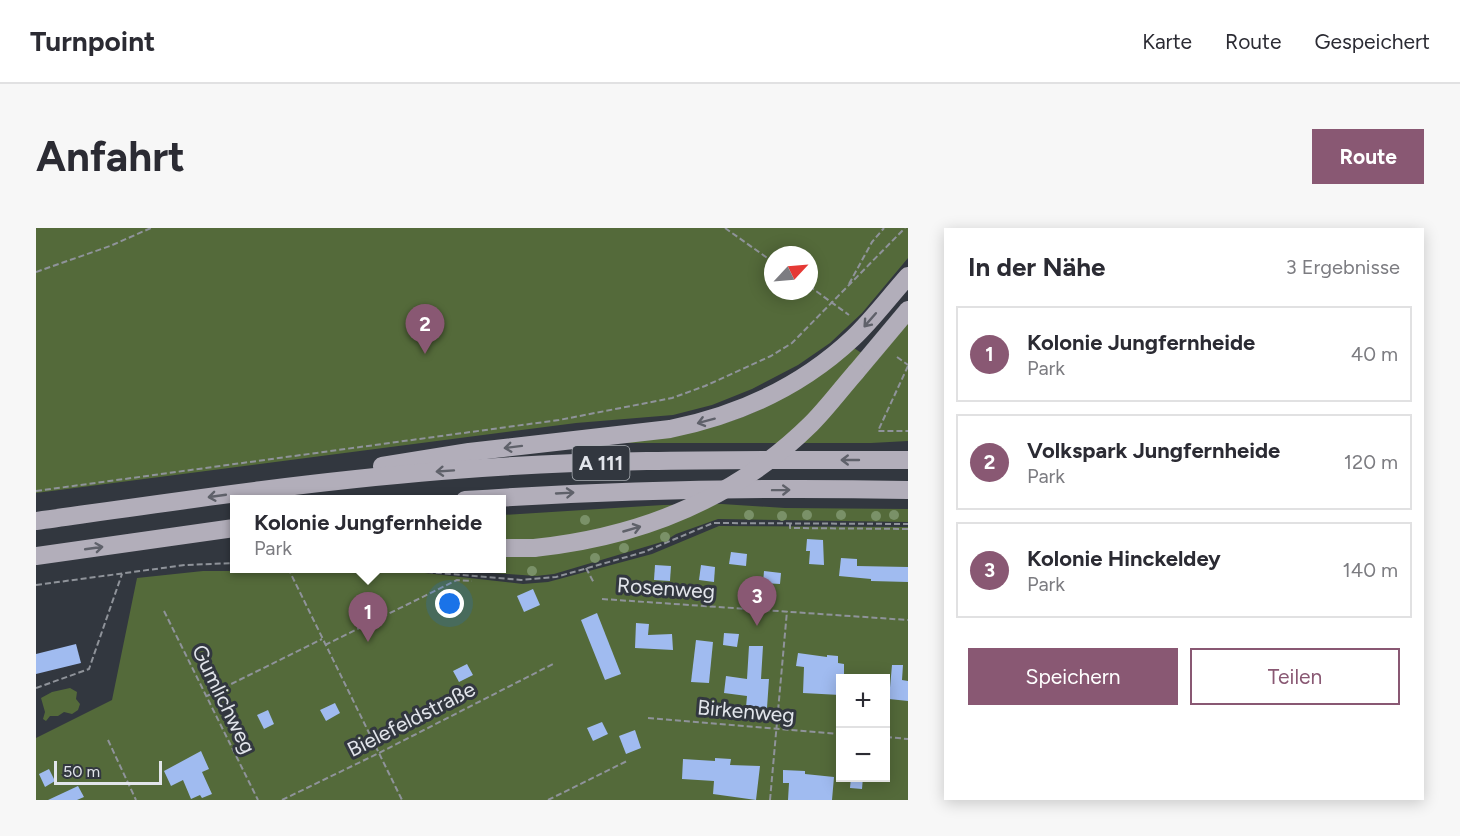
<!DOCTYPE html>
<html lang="de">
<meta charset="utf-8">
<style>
:root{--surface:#fff;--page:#f7f7f7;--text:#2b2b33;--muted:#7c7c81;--line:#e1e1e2;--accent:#895873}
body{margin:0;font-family:Figtree,sans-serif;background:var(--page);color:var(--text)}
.controls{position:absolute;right:18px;bottom:18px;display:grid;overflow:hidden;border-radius:0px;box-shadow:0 3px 15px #0003}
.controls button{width:54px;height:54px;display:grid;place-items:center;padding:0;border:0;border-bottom:2px solid var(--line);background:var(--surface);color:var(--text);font:30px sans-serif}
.compass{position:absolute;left:728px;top:18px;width:54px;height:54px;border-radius:50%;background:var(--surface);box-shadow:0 3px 15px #0003;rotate:64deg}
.scale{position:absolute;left:18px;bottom:15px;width:108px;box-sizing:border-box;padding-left:6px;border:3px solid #e2e5eb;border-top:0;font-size:16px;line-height:21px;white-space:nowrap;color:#e2e5eb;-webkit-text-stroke:4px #32373f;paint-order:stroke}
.you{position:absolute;left:414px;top:376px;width:21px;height:21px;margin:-15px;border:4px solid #fff;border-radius:50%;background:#1a73e8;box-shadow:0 0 0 9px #1a73e833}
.badge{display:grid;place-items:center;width:39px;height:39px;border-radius:50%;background:var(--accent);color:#fff;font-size:20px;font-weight:700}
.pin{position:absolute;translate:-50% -50px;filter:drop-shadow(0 2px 3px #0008)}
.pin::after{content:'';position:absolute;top:32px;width:21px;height:18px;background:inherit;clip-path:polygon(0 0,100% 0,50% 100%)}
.popup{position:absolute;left:194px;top:267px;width:276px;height:78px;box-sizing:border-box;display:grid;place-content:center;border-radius:0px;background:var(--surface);filter:drop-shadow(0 2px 4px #0005);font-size:20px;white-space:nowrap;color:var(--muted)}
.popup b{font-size:22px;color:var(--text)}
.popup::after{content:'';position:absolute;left:50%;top:100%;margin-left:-12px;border:12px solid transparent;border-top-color:var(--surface)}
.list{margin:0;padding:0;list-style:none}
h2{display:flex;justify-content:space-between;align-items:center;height:78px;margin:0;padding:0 24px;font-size:26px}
h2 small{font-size:20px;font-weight:400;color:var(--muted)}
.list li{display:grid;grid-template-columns:39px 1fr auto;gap:18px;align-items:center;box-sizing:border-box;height:96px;margin:0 12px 12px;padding:0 12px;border:2px solid var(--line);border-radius:0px}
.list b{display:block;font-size:22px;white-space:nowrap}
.list p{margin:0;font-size:20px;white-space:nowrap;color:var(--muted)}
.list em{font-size:20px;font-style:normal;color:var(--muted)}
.actions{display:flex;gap:12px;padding:18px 24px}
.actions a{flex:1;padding:14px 0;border:2px solid var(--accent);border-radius:0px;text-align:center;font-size:21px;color:var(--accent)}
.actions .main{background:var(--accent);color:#fff}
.map{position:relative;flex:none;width:872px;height:572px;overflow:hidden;border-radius:0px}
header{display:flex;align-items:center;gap:36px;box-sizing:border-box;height:84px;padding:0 30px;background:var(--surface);border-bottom:2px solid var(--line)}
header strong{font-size:28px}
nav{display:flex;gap:33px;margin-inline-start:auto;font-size:21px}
.intro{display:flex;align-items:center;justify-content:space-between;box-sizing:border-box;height:144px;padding:0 36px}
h1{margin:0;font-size:42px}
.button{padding:15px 27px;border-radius:0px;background:var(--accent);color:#fff;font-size:21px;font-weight:700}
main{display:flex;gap:36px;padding:0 36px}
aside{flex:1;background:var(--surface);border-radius:0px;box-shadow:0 3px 15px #0003}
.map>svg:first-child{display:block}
.green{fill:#546a3a;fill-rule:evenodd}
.building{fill:#a0bbf0}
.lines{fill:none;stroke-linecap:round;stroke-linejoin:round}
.path{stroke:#8f939a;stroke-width:2;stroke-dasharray:6 3;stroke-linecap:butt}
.motorway{stroke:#b2aeba;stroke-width:18}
.motorway-bridge{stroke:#b2aeba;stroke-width:18}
.tree{fill:#7a9168}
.oneway{stroke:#5f616a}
.labels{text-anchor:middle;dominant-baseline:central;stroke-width:6;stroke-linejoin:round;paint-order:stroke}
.shield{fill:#32373f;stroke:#adb1b7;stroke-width:1.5}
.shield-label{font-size:20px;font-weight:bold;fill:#e2e5eb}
.street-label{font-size:21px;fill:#e2e5eb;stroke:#32373f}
</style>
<header>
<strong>Turnpoint</strong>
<nav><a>Karte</a><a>Route</a><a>Gespeichert</a></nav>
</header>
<div class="intro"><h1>Anfahrt</h1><a class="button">Route</a></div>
<main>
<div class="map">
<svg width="872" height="572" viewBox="0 0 872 572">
<rect width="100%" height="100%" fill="#32373f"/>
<g class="green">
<path d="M0,0H872V30L826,85L794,115L762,137L716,161L676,177L637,187L540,195L0,265ZM737,27H773V63H737Z"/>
<path d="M872,95V213L835,215H584C626,207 675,203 714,186C752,170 785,144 818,120L839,134Z"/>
<polygon points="686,276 749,280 872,281 872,294 682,291 640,306 629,313 518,346 500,348 399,341 466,340 466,287 627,277"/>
<path d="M683,298L872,299V572H0V510L76,472L101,350L167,343H263L389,345L487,356L512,354L616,326ZM804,451H850V550H804Z"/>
<polygon points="34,460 41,464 40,471 44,476 42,482 36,486 28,484 22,488 14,488 10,493 7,491 9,484 5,470 16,464"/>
</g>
<g class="building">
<polygon points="771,311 787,312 788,337 773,336 774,323 770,323"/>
<polygon points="695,324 711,326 710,338 693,336"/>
<polygon points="805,330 821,331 821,338 872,339 872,354 835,353 835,351 803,348"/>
<polygon points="619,337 635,338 634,353 618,352"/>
<polygon points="665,337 679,339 678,354 663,352"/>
<polygon points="728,343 745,345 744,356 727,355"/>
<polygon points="497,361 504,377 488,384 481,368"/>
<polygon points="561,385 585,446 569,452 545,392"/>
<polygon points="600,395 613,396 612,407 636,406 637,422 599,420"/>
<polygon points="688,405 703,406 701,419 687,417"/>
<polygon points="660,412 677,414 673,455 655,454"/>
<polygon points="40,416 45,435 0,446 0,426"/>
<polygon points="713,418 727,418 725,451 733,451 731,480 710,479 711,468 688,465 690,448 711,451"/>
<polygon points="762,425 791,429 791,427 802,428 802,435 808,436 808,450 804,450 804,467 767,465 768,439 760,438"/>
<polygon points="431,436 437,447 423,454 417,443"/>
<polygon points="856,437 867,437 866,452 872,453 872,473 853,471"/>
<polygon points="299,475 304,485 290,493 284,482"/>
<polygon points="232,482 238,496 228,501 221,487"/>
<polygon points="566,494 572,506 557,513 551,500"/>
<polygon points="599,502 605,520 590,526 583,508"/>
<polygon points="165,523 173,541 166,544 176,566 166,570 164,567 155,571 147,552 135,558 128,543"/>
<polygon points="679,530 695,531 694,537 724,538 720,572 677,566 678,553 646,551 647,531 679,533"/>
<polygon points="13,541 19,553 9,559 3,546"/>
<polygon points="747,542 769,543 769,546 798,549 796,572 752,572 753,555 747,555"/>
<polygon points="815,549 827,549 826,561 814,560"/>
<polygon points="42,558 48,569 41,572 12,572"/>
</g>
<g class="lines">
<g class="path">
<polyline points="689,0 737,34"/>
<polyline points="0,44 74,18 115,0"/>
<polyline points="813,56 836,14 848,0"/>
<polyline points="773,58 813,87"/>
<polyline points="861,129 872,137"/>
<polyline points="872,138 842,203 872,203"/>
<polyline points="0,263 523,192 636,170 669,158 735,128 756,115 869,0"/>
<polyline points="754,295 754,300 872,301"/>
<polyline points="252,340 366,572"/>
<polyline points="346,340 485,352 520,349 608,324 677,295 872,296"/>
<polyline points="550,340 558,355"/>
<polyline points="0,357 149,337 198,335"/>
<polyline points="566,371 872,392"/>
<polyline points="128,383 222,572"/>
<polyline points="289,417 421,352 436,353"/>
<polyline points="0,460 53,441 86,346"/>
<polyline points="171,468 286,411"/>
<polyline points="612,490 804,506"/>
<polyline points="850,509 872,511"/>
<polyline points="72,512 100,572"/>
<polyline points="246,572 343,525 517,436"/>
<polyline points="512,572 591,533"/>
<polyline points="734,572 751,383"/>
</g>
<g class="motorway">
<polyline points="820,144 872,82"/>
<path d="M346,238L433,224L634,201C703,187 766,158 817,110C837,91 854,68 872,48"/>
<path d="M429,272C576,262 725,259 872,262"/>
<path d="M0,293C135,274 269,254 405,243C560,230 716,232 872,232"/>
<polyline points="466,320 498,320"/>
<polyline points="0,328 198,300"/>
</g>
<path class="motorway-bridge" d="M498,320C604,309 698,272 775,196C791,180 805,161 820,144"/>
</g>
<g class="tree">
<circle cx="713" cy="287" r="5"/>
<circle cx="771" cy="287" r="5"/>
<circle cx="805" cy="287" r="5"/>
<circle cx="858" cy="287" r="5"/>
<circle cx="746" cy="288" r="5"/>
<circle cx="840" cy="288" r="5"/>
<circle cx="549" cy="292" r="5"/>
<circle cx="629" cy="309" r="5"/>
<circle cx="588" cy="320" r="5"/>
<circle cx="559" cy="330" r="5"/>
<circle cx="496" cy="343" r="5"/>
</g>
<defs><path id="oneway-shaft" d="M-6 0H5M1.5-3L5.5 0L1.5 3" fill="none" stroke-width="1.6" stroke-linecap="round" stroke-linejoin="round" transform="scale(1.5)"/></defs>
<g class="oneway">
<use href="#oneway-shaft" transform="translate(834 92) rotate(131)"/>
<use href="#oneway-shaft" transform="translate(670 193) rotate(165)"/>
<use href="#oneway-shaft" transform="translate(477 219) rotate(173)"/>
<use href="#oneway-shaft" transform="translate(814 232) rotate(-180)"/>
<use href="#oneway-shaft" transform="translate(409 243) rotate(176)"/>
<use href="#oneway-shaft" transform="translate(745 262) rotate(-1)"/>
<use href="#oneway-shaft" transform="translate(529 265) rotate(-3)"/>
<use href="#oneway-shaft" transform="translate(181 268) rotate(172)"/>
<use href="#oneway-shaft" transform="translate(596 301) rotate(-16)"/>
<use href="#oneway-shaft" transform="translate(58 320) rotate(-8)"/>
</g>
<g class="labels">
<rect class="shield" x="536.5" y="218" width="57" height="34" rx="4.5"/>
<g class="shield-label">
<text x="565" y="235">A 111</text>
</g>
<g class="street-label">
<text transform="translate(630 360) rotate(4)">Rosenweg</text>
<text transform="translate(188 471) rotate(64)">Gumlichweg</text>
<text transform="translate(710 483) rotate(5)">Birkenweg</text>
<text transform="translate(375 491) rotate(-27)">Bielefeldstraße</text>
</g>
</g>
</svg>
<div class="controls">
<button>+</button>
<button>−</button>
</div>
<svg class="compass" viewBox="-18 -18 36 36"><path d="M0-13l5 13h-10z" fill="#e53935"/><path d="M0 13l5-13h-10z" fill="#7c7c81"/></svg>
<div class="scale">50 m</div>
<div class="you"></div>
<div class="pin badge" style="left:332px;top:414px">1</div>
<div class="popup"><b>Kolonie Jungfernheide</b>Park</div>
<div class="pin badge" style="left:389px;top:126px">2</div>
<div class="pin badge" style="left:721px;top:398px">3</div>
</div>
<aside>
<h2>In der Nähe<small>3 Ergebnisse</small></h2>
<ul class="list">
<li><span class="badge">1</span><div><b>Kolonie Jungfernheide</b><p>Park</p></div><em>40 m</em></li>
<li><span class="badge">2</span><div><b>Volkspark Jungfernheide</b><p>Park</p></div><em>120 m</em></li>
<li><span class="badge">3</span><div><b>Kolonie Hinckeldey</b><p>Park</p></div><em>140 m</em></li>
</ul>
<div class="actions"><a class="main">Speichern</a><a>Teilen</a></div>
</aside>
</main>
